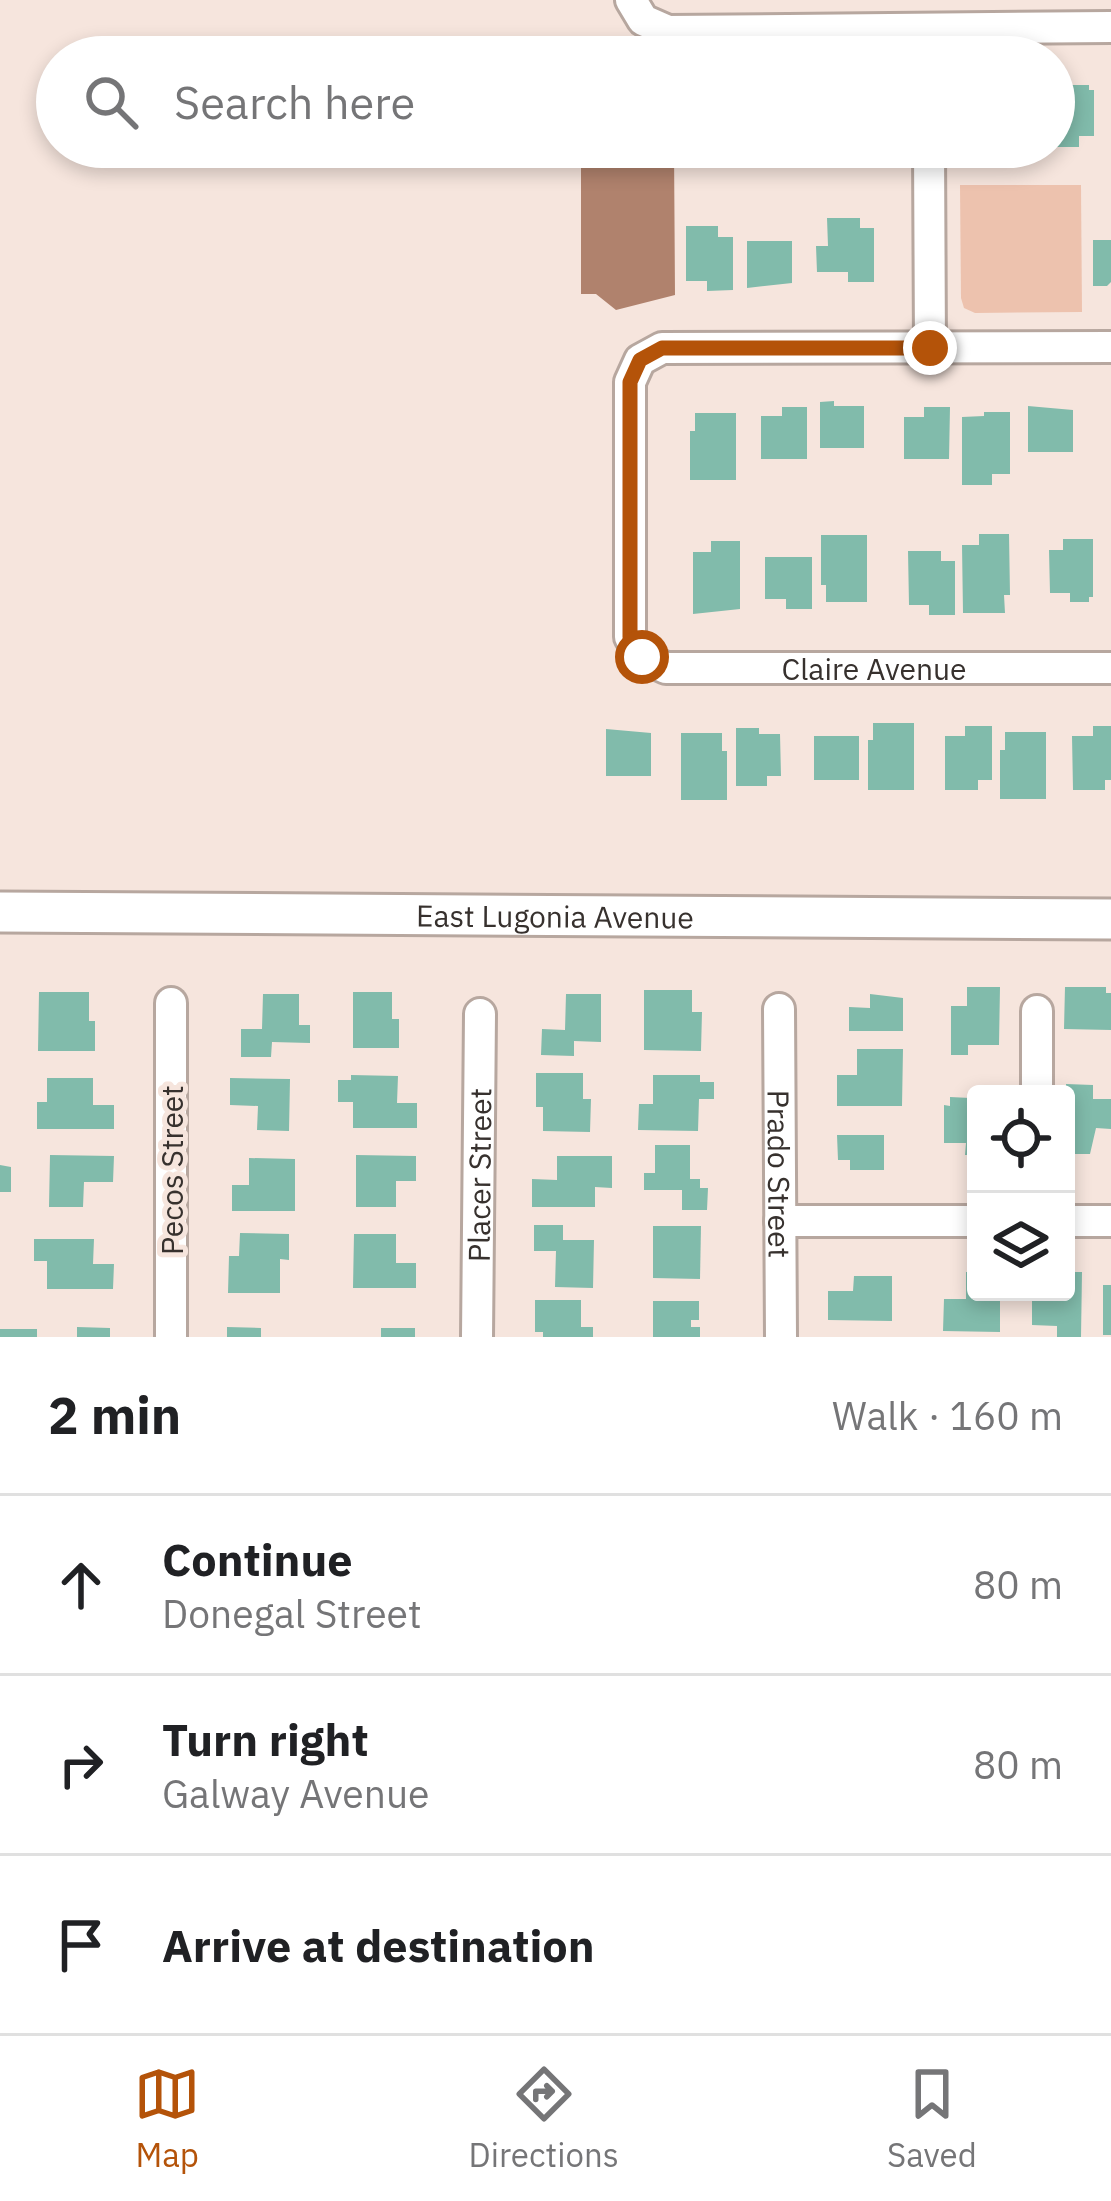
<!DOCTYPE html>
<meta charset="utf-8">
<style>
:root{--surface:#fff;--page:#f2f2f2;--text:#202124;--muted:#757577;--line:#e0e0e0;--accent:#b45309}
body{margin:0;font-family:"IBM Plex Sans",sans-serif;background:var(--page);color:var(--text)}
.controls{position:absolute;right:36px;bottom:36px;display:grid;overflow:hidden;border-radius:12px;box-shadow:0 6px 18px #0003}
.controls button{width:108px;height:108px;display:grid;place-items:center;padding:0;border:0;border-bottom:3px solid var(--line);background:var(--surface);color:var(--text);font:60px sans-serif}
.stop{position:absolute;width:36px;height:36px;margin:-27px;border:9px solid #b45309;border-radius:50%;background:#fff}
.stop.end{background:#b45309;border-color:#fff;box-shadow:0 3px 12px #0008}
.list{margin:0;padding:0;list-style:none}
h2{display:flex;justify-content:space-between;align-items:center;height:156px;margin:0;padding:0 48px;font-size:51px}
h2 small{font-size:39px;font-weight:400;color:var(--muted)}
.list li{display:grid;grid-template-columns:78px 1fr auto;gap:36px;align-items:center;box-sizing:border-box;height:180px;padding:0 48px;border-top:3px solid var(--line)}
.list b{display:block;font-size:45px;white-space:nowrap}
.list p{margin:0;font-size:39px;white-space:nowrap;color:var(--muted)}
.list em{font-size:39px;font-style:normal;color:var(--muted)}
.icon{flex:none;width:66px;height:66px;fill:none;stroke:currentColor;stroke-width:2;stroke-linecap:round;stroke-linejoin:round}
.map{position:relative;flex:none;width:1111px;height:1337px;overflow:hidden}
.search{position:absolute;background:var(--surface);box-shadow:0 6px 18px #0003;left:36px;right:36px;top:36px;height:132px;display:flex;align-items:center;gap:30px;box-sizing:border-box;padding:0 42px;border-radius:66px;color:var(--muted);font-size:45px}
.sheet{height:696px;background:var(--surface)}
nav{display:flex;justify-content:space-around;align-items:center;box-sizing:border-box;height:168px;border-top:3px solid var(--line);background:var(--surface);font-size:33px;color:var(--muted)}
nav a{display:grid;justify-items:center;gap:6px}
nav .on{color:var(--accent)}
.map>svg:first-child{display:block}
.green{fill:#edc2ae}
.water{fill:#b0826d}
.building{fill:#81bbab}
.lines{fill:none;stroke-linecap:round;stroke-linejoin:round}
.minor-casing{stroke:#b7a79f;stroke-width:36}
.major-casing{stroke:#b7a79f;stroke-width:45}
.minor{stroke:#fff;stroke-width:30}
.major{stroke:#fff;stroke-width:39}
.route{stroke:#b45309;stroke-width:15}
.labels{text-anchor:middle;dominant-baseline:central;stroke-width:10;stroke-linejoin:round;paint-order:stroke}
.street-label{font-size:30px;fill:#37312e;stroke:#f6e5dd}
</style>
<div class="map">
<svg width="1111" height="1337" viewBox="0 0 1111 1337">
<rect width="100%" height="100%" fill="#f6e5dd"/>
<polygon class="green" points="960,185 1081,185 1082,312 975,313 964,308 961,298"/>
<polygon class="water" points="581,147 674,147 675,295 616,310 596,294 581,294"/>
<g class="building">
<polygon points="1069,85 1089,85 1089,90 1094,90 1094,136 1079,136 1079,147 1054,147 1054,93 1069,93"/>
<polygon points="827,218 860,218 860,228 874,228 874,282 848,282 848,272 817,272 816,246 828,246"/>
<polygon points="686,226 718,226 718,237 733,237 733,290 707,291 707,281 686,281"/>
<polygon points="1093,240 1111,240 1111,282 1107,286 1093,286"/>
<polygon points="747,241 792,241 792,283 747,288"/>
<polygon points="834,401 834,406 864,406 864,448 820,448 820,402"/>
<polygon points="1028,406 1073,410 1073,452 1028,452"/>
<polygon points="782,407 807,407 807,459 761,459 761,416 782,416"/>
<polygon points="924,407 950,407 949,459 904,459 904,417 924,417"/>
<polygon points="984,412 1010,412 1010,474 992,474 992,485 962,485 962,417 984,416"/>
<polygon points="695,413 736,413 736,480 690,480 690,431 695,431"/>
<polygon points="979,534 1009,534 1010,595 1004,595 1005,613 963,613 962,545 979,545"/>
<polygon points="821,535 867,535 867,602 826,602 826,585 821,585"/>
<polygon points="1063,539 1093,539 1093,597 1089,597 1089,602 1070,602 1070,593 1050,593 1049,550 1063,550"/>
<polygon points="711,541 740,541 740,609 693,614 693,552 711,552"/>
<polygon points="908,551 941,551 941,561 955,561 955,615 929,615 929,605 909,605"/>
<polygon points="765,557 812,557 812,609 786,609 786,599 765,599"/>
<polygon points="873,723 914,723 914,790 868,790 868,740 873,740"/>
<polygon points="965,726 992,726 992,780 978,780 978,790 945,790 945,736 965,736"/>
<polygon points="1093,726 1111,726 1111,780 1105,780 1105,790 1073,790 1072,736 1093,736"/>
<polygon points="736,728 759,728 759,734 780,734 781,776 767,776 767,786 736,786"/>
<polygon points="606,729 651,733 651,776 606,776"/>
<polygon points="1005,732 1046,732 1046,799 1000,799 1000,750 1005,750"/>
<polygon points="681,733 722,733 722,751 727,751 727,800 681,800"/>
<rect x="814" y="736" width="45" height="44"/>
<polygon points="967,987 1000,987 999,1045 968,1045 968,1055 951,1055 951,1006 967,1006"/>
<polygon points="1065,987 1106,987 1106,993 1111,993 1111,1030 1064,1029"/>
<polygon points="644,990 692,990 692,1012 702,1012 701,1051 644,1050"/>
<polygon points="39,992 89,992 89,1021 95,1021 95,1051 38,1051"/>
<polygon points="353,992 392,992 392,1019 399,1019 399,1048 353,1048"/>
<polygon points="263,994 299,994 299,1025 310,1025 310,1043 272,1042 271,1057 241,1057 241,1029 262,1029"/>
<polygon points="566,994 601,994 601,1042 574,1041 574,1056 541,1055 542,1029 565,1030"/>
<polygon points="870,994 903,998 903,1031 849,1031 849,1007 870,1008"/>
<polygon points="857,1049 903,1049 902,1106 837,1106 837,1075 857,1075"/>
<polygon points="536,1073 583,1073 583,1099 591,1099 590,1132 543,1131 543,1107 536,1107"/>
<polygon points="351,1075 398,1076 397,1103 417,1103 417,1128 353,1128 353,1102 338,1102 338,1080 351,1080"/>
<polygon points="653,1075 700,1075 700,1082 714,1082 714,1099 699,1099 698,1131 638,1130 639,1104 653,1104"/>
<polygon points="47,1078 93,1078 93,1105 114,1105 114,1129 37,1129 37,1102 47,1102"/>
<polygon points="230,1078 290,1079 289,1131 257,1130 258,1106 230,1105"/>
<polygon points="1066,1084 1093,1085 1093,1099 1111,1099 1111,1129 1096,1128 1090,1154 1066,1154"/>
<polygon points="950,1097 970,1098 970,1113 976,1113 976,1155 965,1155 966,1143 944,1143 944,1105 950,1106"/>
<polygon points="837,1135 884,1135 884,1170 850,1170 850,1160 838,1160"/>
<polygon points="655,1145 690,1145 690,1179 700,1179 700,1188 708,1188 707,1210 682,1210 682,1190 644,1190 644,1173 655,1173"/>
<polygon points="50,1155 114,1156 113,1182 84,1182 83,1207 49,1207"/>
<polygon points="356,1155 416,1156 416,1181 396,1181 396,1207 356,1207"/>
<polygon points="557,1156 612,1156 612,1188 595,1187 595,1207 532,1207 532,1179 557,1180"/>
<polygon points="249,1158 295,1159 295,1211 232,1211 232,1185 249,1185"/>
<polygon points="0,1165 11,1167 11,1192 0,1192"/>
<polygon points="534,1225 563,1225 563,1240 594,1240 593,1288 555,1287 556,1251 534,1251"/>
<polygon points="653,1226 701,1226 700,1279 653,1278"/>
<polygon points="240,1233 289,1234 289,1260 280,1259 280,1293 228,1293 229,1256 239,1256"/>
<polygon points="354,1234 396,1234 396,1263 416,1263 416,1288 353,1288"/>
<polygon points="34,1239 94,1239 93,1264 114,1264 113,1289 47,1289 47,1261 34,1261"/>
<polygon points="966,1272 976,1272 976,1292 1000,1292 1000,1332 943,1331 944,1299 966,1299"/>
<polygon points="1066,1272 1082,1272 1081,1337 1057,1337 1057,1326 1032,1325 1032,1292 1066,1292"/>
<polygon points="854,1276 892,1276 892,1321 828,1320 828,1291 853,1291"/>
<rect x="1103" y="1285" width="8" height="50"/>
<polygon points="535,1300 581,1300 581,1327 593,1327 593,1337 543,1337 543,1332 535,1332"/>
<polygon points="653,1301 699,1301 699,1320 691,1320 691,1327 700,1327 700,1337 653,1337"/>
<polygon points="77,1327 110,1328 110,1337 77,1337"/>
<polygon points="227,1327 261,1328 261,1337 227,1337"/>
<rect x="381" y="1328" width="34" height="9"/>
<rect x="0" y="1329" width="37" height="8"/>
</g>
<g class="lines">
<g class="minor-casing">
<g id="minor">
<polyline points="631,0 643,20 668,31 1111,27"/>
<polyline points="929,147 930,348"/>
<path id="s1" d="M1111,347L662,348L640,360L630,382V637L642,657L666,668H1111"/>
<polyline points="171,1003 171,1337"/>
<path id="s2" d="M779,1009L781,1337"/>
<polyline points="1037,1011 1037,1094"/>
<polyline points="780,1221 976,1221"/>
<polyline points="1066,1221 1111,1221"/>
<path id="s3" d="M477,1337L480,1014"/>
</g>
</g>
<g class="major-casing">
<g id="major">
<path id="s4" d="M0,912L1111,919"/>
</g>
</g>
<use href="#minor" class="minor"/>
<use href="#major" class="major"/>
</g>
<g class="lines">
<polyline class="route" points="642,657 630,637 630,382 640,360 662,348 930,348"/>
</g>
<g class="labels">
<g class="street-label">
<text stroke="none"><textPath href="#s1" startOffset="1011">Claire Avenue</textPath></text>
<text stroke="none"><textPath href="#s4" startOffset="555">East Lugonia Avenue</textPath></text>
<text transform="translate(171 1170) rotate(-90)">Pecos Street</text>
<text stroke="none"><textPath href="#s2" startOffset="165">Prado Street</textPath></text>
<text stroke="none"><textPath href="#s3" startOffset="162">Placer Street</textPath></text>
</g>
</g>
</svg>
<div class="controls">
<button><svg class="icon" aria-label="locate" viewBox="0 0 24 24"><circle cx="12" cy="12" r="6"/><path d="M12 2v4M12 18v4M2 12h4M18 12h4"/></svg></button>
<button><svg class="icon" aria-label="layers" viewBox="0 0 24 24"><path d="M12 4l9 5-9 5-9-5zM3 14l9 5 9-5"/></svg></button>
</div>
<div class="stop" style="left:642px;top:657px"></div>
<div class="stop end" style="left:930px;top:348px"></div>
<div class="search"><svg class="icon" aria-label="search" viewBox="0 0 24 24"><circle cx="10" cy="10" r="6"/><path d="M15 15l6 6"/></svg>Search here</div>
</div>
<section class="sheet">
<h2>2 min<small>Walk · 160 m</small></h2>
<ul class="list">
<li><svg class="icon" aria-label="ahead" viewBox="0 0 24 24"><path d="M12 20V5M6 11l6-6 6 6"/></svg><div><b>Continue</b><p>Donegal Street</p></div><em>80 m</em></li>
<li><svg class="icon" aria-label="right" viewBox="0 0 24 24"><path d="M7 20v-9h11M14 6l5 5-5 5"/></svg><div><b>Turn right</b><p>Galway Avenue</p></div><em>80 m</em></li>
<li><svg class="icon" aria-label="arrive" viewBox="0 0 24 24"><path d="M6 21V4h12l-3 4 3 4H6"/></svg><div><b>Arrive at destination</b></div></li>
</ul>
</section>
<nav>
<a class="on"><svg class="icon" aria-label="map" viewBox="0 0 24 24"><path d="M3 6l6-2 6 2 6-2v14l-6 2-6-2-6 2zM9 4v14M15 6v14"/></svg>Map</a>
<a><svg class="icon" aria-label="directions" viewBox="0 0 24 24"><path d="M12 3l9 9-9 9-9-9zM9 14v-3h6M13 9l2 2-2 2"/></svg>Directions</a>
<a><svg class="icon" aria-label="saved" viewBox="0 0 24 24"><path d="M7 4h10v16l-5-4-5 4z"/></svg>Saved</a>
</nav>
